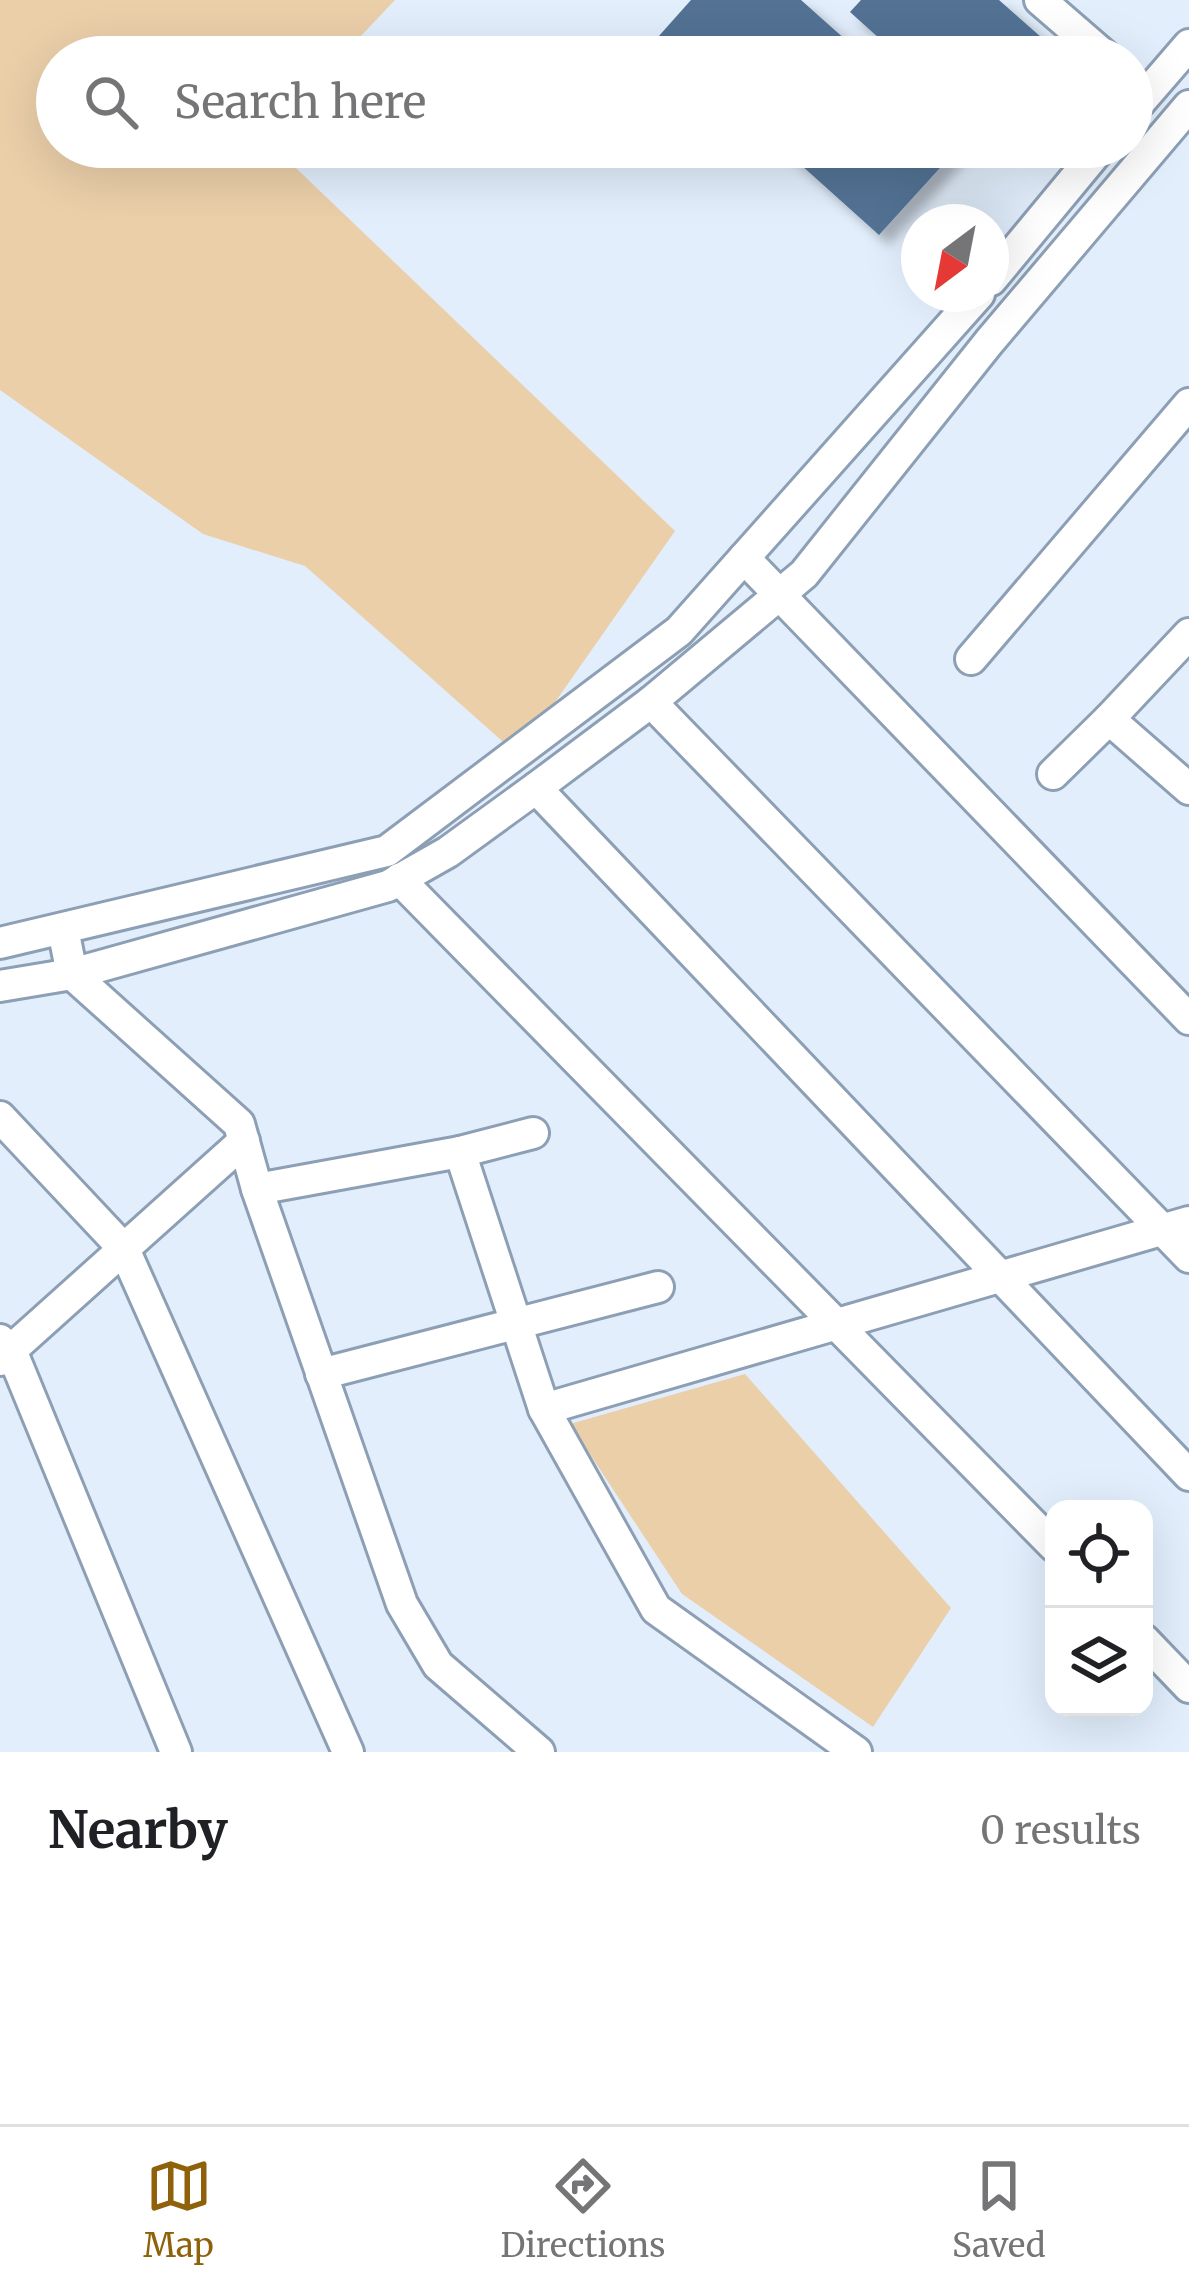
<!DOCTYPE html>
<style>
:root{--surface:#fff;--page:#f6f6f6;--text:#202124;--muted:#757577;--line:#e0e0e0;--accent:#8f610a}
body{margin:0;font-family:Merriweather,serif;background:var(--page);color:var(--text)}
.controls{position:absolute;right:36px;bottom:36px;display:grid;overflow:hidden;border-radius:24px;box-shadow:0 12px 48px #0002}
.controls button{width:108px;height:108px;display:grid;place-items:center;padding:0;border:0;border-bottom:3px solid var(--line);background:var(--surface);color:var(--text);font:60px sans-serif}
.compass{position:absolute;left:901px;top:204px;width:108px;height:108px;border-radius:50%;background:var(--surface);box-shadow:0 12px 48px #0002;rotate:212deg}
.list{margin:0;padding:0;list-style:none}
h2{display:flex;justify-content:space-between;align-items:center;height:156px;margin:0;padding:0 48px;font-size:51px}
h2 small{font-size:39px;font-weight:400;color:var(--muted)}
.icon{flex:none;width:66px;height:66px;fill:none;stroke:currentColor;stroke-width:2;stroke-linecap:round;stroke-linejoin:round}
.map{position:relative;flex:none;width:1189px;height:1752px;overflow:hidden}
.search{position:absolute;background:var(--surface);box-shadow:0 12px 48px #0002;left:36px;right:36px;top:36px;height:132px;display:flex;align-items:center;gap:30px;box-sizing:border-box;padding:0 42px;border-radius:66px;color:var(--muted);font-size:45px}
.sheet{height:372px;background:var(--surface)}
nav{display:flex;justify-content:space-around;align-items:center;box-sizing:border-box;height:168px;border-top:3px solid var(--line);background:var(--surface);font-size:33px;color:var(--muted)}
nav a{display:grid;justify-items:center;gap:6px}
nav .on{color:var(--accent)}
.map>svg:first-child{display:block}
.green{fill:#ebcfa9}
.building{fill:#537294;filter:url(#shadow)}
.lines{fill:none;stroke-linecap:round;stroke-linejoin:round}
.minor-casing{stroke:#8c9fb4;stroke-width:36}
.minor{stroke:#fff;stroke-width:30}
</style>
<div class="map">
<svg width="1189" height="1752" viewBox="0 0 1189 1752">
<defs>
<filter id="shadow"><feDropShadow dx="10" dy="10" stdDeviation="6" flood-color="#0004"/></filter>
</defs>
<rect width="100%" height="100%" fill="#e2eefc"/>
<g class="green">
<polygon points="0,0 395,0 341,57 57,57 57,147 274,147 675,531 518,755 305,566 203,534 0,390"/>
<polygon points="745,1374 951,1608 873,1727 682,1594 570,1424"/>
</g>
<g class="building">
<polygon points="691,0 801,0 865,57 681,57 658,37"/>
<polygon points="861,0 999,0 1050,45 1040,57 900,57 850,12"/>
<polygon points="781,147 959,147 879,235"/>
</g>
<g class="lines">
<g class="minor-casing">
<g id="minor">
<polyline points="1040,0 1106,57"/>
<polyline points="1132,111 1189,45"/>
<polyline points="991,280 1101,147"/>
<polyline points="744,558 1189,1019"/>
<polyline points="1189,634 1109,719 1189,789"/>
<polyline points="971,659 1189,404"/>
<polyline points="651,702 1189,1257"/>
<polyline points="1053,774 1109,719"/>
<polyline points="536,788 1189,1475"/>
<polyline points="399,879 1054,1546"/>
<polyline points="63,929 72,974 239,1124 257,1189 460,1152"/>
<polyline points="0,943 387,851 679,631 979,294"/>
<polyline points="0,986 72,974 388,886 448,852 536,788 651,702 804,574 989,342 1189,106"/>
<polyline points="0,1117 124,1249 348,1752"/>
<polyline points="533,1133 460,1152 544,1409"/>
<polyline points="257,1189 402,1604 438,1665 539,1752"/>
<polyline points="0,1340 11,1350 176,1752"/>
<polyline points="0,1360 244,1141"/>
<polyline points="321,1374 658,1287"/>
<polyline points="1144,1640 1189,1687"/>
<polyline points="856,1752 656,1609 544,1409 1189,1222"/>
</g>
</g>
<use href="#minor" class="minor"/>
</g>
</svg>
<div class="controls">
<button><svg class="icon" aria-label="locate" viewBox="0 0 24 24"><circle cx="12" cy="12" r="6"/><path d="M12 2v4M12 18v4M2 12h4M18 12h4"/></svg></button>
<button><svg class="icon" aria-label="layers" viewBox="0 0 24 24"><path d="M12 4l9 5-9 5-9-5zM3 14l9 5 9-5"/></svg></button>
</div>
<svg class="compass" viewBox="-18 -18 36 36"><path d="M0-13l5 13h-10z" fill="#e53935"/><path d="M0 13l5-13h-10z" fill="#757577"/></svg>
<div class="search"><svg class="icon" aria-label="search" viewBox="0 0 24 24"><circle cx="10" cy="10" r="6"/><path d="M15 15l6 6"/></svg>Search here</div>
</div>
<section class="sheet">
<h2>Nearby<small>0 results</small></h2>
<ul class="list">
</ul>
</section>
<nav>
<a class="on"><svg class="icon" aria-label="map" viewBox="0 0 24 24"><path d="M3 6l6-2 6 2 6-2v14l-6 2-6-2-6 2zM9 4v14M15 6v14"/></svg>Map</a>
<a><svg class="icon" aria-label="directions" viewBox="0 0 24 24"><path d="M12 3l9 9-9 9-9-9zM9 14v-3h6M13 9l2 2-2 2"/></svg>Directions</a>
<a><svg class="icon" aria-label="saved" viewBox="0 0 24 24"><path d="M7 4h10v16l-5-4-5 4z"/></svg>Saved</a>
</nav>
